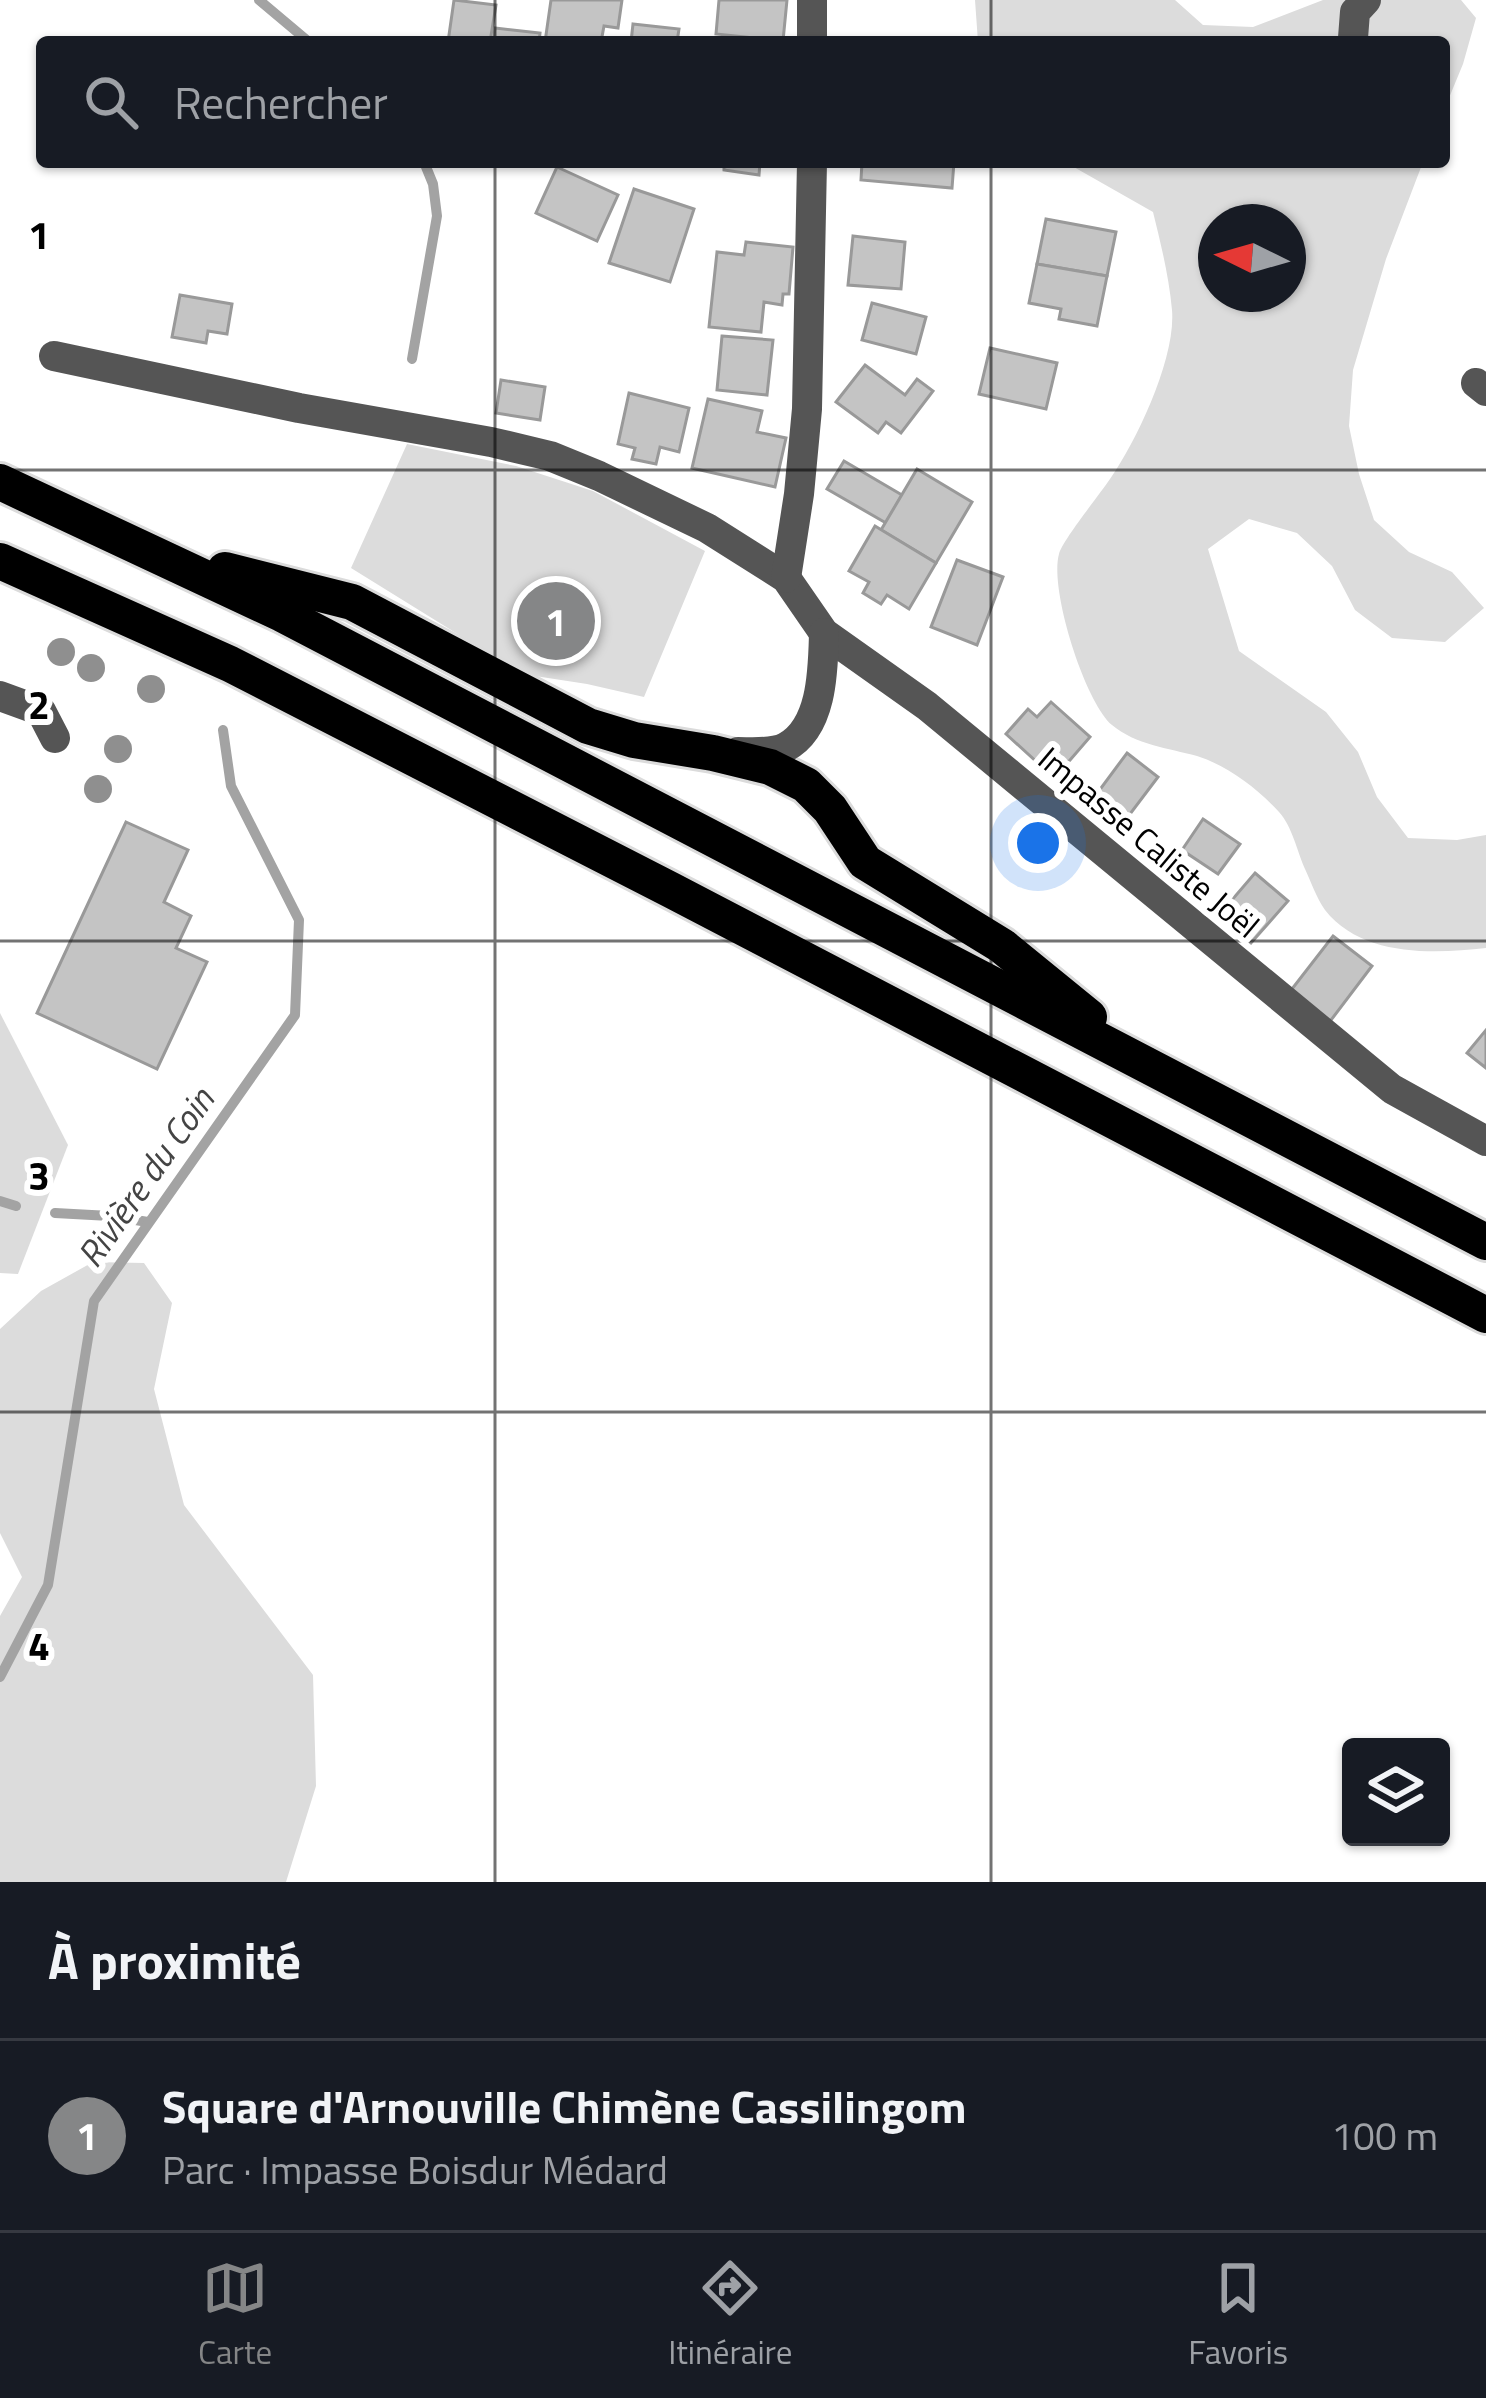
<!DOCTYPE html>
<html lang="fr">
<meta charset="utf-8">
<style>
:root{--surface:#171b24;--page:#20242c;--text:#f1f3f6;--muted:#9ea1a6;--line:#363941;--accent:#858687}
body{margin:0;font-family:"Titillium Web",sans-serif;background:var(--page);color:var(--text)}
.controls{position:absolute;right:36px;bottom:36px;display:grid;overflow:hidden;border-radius:12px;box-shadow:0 3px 9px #0004}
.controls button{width:108px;height:108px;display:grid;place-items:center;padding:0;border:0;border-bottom:3px solid var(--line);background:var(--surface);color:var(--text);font:60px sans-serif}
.compass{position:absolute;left:1198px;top:204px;width:108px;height:108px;border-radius:50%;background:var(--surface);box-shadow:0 3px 9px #0004;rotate:275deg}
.you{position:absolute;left:1038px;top:843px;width:42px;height:42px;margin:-30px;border:9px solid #fff;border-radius:50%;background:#1a73e8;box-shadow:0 0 0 18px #1a73e833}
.badge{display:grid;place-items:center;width:78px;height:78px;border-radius:50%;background:var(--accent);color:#fff;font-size:39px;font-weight:700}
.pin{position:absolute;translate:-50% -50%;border:6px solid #fff;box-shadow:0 3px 12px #0006}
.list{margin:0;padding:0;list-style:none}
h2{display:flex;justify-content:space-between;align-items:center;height:156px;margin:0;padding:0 48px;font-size:51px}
h2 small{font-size:39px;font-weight:400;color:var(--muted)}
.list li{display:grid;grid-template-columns:78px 1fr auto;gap:36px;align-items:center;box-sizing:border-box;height:192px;padding:0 48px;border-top:3px solid var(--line)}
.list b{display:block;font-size:45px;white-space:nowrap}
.list p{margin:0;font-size:39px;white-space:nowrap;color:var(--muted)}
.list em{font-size:39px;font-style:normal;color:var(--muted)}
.icon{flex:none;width:66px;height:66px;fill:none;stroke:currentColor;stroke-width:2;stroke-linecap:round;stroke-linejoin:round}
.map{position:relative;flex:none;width:1486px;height:1882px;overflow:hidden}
.search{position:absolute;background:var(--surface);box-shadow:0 3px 9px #0004;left:36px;right:36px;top:36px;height:132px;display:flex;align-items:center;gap:30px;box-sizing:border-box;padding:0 42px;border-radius:12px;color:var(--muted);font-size:45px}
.sheet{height:348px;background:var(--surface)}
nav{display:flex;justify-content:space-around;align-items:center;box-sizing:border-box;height:168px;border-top:3px solid var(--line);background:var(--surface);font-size:33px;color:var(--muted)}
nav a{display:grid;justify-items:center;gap:6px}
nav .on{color:var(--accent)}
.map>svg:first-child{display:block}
.green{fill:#dcdcdc;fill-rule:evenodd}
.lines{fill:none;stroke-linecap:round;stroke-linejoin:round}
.stream{stroke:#a3a3a3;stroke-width:10}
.building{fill:#c4c4c4;stroke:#999;stroke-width:3}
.highway-casing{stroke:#dbdbdb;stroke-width:42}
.minor{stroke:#555;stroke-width:30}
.highway{stroke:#000;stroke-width:36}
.tree{fill:#8f8f8f}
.grid{fill:none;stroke:#000;stroke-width:3;stroke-opacity:0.55}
.labels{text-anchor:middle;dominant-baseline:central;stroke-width:12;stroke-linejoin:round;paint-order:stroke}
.street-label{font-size:33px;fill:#000;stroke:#fff}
.water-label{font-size:36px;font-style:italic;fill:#444;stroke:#fff}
.grid-label{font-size:39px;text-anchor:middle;font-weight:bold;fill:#000;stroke:#fff;stroke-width:12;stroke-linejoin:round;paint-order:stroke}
</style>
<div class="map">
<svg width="1486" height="1882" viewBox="0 0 1486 1882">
<rect width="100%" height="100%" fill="#fff"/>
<g class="green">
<polygon points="975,0 1175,0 1203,25 1253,27 1323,0 1461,0 1476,18 1463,64 1444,110 1444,42 978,42"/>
<path d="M1065,162H1423L1386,259L1353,370L1349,426L1359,474L1374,520L1409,552L1452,572L1484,608L1445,642L1392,638L1355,610L1332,566L1297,533L1249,519L1208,549L1239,651L1326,712L1358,752L1377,797L1408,838L1457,840L1486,835V948C1433,954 1362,957 1325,910C1317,899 1311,882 1305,869C1297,851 1292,826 1279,812C1257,788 1228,766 1197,756C1168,748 1136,745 1112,725C1085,702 1049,589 1059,554C1062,541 1100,494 1110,479C1137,440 1176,358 1172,310C1169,277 1161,244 1153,212ZM1288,222V294H1216V222Z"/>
<polygon points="407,444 516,466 593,491 705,551 644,697 587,684 522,674 351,568"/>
<polygon points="0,1013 68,1145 18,1274 0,1273"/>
<polygon points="93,1262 144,1263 172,1303 154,1389 184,1505 313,1675 316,1786 286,1882 0,1882 0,1616 22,1577 0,1533 0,1329 41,1291"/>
</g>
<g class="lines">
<g class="stream">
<polyline points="259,0 309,42"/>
<polyline points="412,359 437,216 433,184 424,162"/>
<polyline points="0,1201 16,1206"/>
<polyline points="55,1213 110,1216 148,1222"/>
<polyline points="0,1677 48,1585 94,1301 295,1015 299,920 231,786 223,730"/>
</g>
</g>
<g class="building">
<polygon points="454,0 496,5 490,42 448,42"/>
<polygon points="551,0 622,0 618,28 604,26 601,42 545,42"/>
<polygon points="719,0 787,0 783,41 716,34"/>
<polygon points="633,24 679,29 677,42 631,42"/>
<polygon points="495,28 540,33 539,42 493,42"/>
<polygon points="724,162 760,162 759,175 724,170"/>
<polygon points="862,162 954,162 952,188 861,180"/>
<polygon points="557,167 618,195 597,241 536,213"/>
<polygon points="634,189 694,209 670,282 609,263"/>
<polygon points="1046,219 1116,232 1107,276 1037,264"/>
<polygon points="853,236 905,242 901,289 848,285"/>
<polygon points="746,242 793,247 789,294 783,294 782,305 764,302 761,332 709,327 717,252 744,255"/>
<polygon points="1037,264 1107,276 1097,326 1059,319 1061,309 1029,303"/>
<polygon points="180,295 232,304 227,334 208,331 206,343 172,337"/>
<polygon points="872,303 926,317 916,354 862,340"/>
<polygon points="722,336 773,340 767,395 717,390"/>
<polygon points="990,348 1057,363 1046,409 979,394"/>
<polygon points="865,365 905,395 917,379 933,391 901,433 886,422 878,433 836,402"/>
<polygon points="501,380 545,387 540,420 496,413"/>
<polygon points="629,393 689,408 679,452 660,447 656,464 632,459 635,448 618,444"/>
<polygon points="708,399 762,411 757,432 786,438 775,487 692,468"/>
<polygon points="844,461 902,495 886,523 827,489"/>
<polygon points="917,469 972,502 936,563 881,530"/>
<polygon points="875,526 936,563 909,609 887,595 881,604 863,593 869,582 849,571"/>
<polygon points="957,560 1003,577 977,645 931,627"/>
<polygon points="1051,702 1090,737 1064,767 1049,754 1039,764 1006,734 1028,709 1037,717"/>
<polygon points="1127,753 1158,777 1118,830 1087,807"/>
<polygon points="1203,819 1240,844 1218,874 1182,850"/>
<polygon points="126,822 188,850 164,902 191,916 176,948 207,962 157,1069 37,1013"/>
<polygon points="1255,873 1288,901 1251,943 1219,915"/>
<polygon points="1333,936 1372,966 1325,1028 1285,998"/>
<polygon points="1486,1030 1486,1068 1467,1053"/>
</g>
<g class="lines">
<g class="highway-casing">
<g id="highway">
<polyline points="0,482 282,614 1486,1242"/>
<polyline points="0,561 230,664 671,890 1486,1315"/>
<polyline points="225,570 352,602 588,726 634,740 713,753 770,767 806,785 830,809 865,862 1002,946 1089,1017"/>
</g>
</g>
<g class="minor">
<polyline points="812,0 812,42"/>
<polyline points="1353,38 1355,12 1366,0"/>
<polyline points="54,356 299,408 491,442 550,456 599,476 707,528 786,578 824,633 927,706 1392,1089 1486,1141"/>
<polyline points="1476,383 1486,391"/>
<polyline points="786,578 799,494 807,409 812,162"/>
<polyline points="0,696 41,711 55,738"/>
<path d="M738,752C752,752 773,754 786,747C823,727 823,669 824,633"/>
</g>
<use href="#highway" class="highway"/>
</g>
<g class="tree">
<circle cx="61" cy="652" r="14"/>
<circle cx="91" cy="668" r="14"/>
<circle cx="151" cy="689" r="14"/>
<circle cx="118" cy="749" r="14"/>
<circle cx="98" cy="789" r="14"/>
</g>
<path class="grid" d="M495,0V42M991,0V42M495,162V1882M991,162V1882M0,470H1486M0,941H1486M0,1412H1486"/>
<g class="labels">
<g class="street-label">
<text transform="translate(1149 842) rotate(40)">Impasse Caliste Joël</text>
</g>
<g class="water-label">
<text transform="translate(145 1177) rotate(-55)">Rivière du Coin</text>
</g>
</g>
<g class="grid-label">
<text x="39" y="249">1</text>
<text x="39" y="719">2</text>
<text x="39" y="1190">3</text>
<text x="39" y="1660">4</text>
</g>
</svg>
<div class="controls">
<button><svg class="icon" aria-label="layers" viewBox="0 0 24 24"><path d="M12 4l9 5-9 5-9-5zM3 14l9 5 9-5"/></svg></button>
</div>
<svg class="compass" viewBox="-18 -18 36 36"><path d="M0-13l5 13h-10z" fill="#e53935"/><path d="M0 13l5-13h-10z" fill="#9ea1a6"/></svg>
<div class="you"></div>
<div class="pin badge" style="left:556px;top:621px">1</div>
<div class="search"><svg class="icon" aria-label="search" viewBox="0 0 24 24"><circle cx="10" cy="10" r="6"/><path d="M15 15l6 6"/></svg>Rechercher</div>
</div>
<section class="sheet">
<h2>À proximité<small></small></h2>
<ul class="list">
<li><span class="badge">1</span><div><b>Square d'Arnouville Chimène Cassilingom</b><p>Parc · Impasse Boisdur Médard</p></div><em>100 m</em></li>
</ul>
</section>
<nav>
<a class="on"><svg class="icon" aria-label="map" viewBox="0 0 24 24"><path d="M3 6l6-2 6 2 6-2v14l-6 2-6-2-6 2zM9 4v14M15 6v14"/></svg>Carte</a>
<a><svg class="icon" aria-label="directions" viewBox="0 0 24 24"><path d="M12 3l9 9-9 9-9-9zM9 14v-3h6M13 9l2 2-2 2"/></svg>Itinéraire</a>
<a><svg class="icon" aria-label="saved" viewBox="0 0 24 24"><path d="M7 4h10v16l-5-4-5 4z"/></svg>Favoris</a>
</nav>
